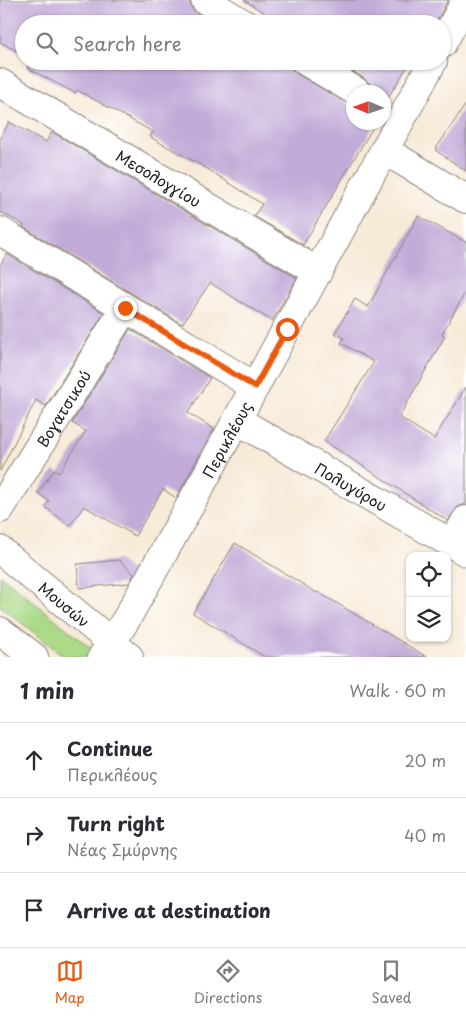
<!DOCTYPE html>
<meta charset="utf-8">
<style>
:root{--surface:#fff;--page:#f2f2f3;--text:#2b2b33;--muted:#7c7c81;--line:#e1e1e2;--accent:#ea580c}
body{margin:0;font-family:"Playpen Sans",sans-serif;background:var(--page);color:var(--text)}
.controls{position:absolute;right:15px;bottom:15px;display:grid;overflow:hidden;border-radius:10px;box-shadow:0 1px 4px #0004}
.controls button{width:45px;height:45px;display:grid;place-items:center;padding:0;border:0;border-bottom:1px solid var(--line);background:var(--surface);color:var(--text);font:25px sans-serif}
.compass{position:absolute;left:346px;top:85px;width:45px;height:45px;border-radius:50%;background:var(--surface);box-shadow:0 1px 4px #0004;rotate:272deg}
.stop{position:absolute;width:15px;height:15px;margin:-11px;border:4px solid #ea580c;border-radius:50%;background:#fff}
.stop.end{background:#ea580c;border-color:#fff;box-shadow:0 1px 5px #0008}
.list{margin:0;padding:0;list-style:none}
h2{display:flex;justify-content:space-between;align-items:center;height:65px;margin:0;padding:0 20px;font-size:21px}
h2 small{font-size:16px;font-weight:400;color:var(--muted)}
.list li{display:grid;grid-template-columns:32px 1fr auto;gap:15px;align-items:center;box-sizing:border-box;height:75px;padding:0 20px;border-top:1px solid var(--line)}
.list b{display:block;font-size:19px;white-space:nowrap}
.list p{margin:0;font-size:16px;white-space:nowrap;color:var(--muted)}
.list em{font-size:16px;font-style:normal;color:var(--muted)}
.icon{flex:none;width:28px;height:28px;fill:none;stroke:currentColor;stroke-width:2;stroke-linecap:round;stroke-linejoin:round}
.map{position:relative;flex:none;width:466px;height:657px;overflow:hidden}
.search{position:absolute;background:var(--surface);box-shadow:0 1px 4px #0004;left:15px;right:15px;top:15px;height:55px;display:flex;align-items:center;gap:12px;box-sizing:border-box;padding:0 18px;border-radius:28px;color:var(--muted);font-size:19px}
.sheet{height:290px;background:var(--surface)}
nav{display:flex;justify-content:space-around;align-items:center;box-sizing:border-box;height:70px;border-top:1px solid var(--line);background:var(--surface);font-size:14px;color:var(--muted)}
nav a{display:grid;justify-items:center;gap:2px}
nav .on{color:var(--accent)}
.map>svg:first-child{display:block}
.green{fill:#abd986;stroke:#647a51}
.building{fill:#c2abd8}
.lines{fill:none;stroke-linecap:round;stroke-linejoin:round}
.street-casing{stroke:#8a837a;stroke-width:30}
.secondary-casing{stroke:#8a837a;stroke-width:30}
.street{stroke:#fff;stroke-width:28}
.secondary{stroke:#fff;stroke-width:28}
.route{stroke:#ea580c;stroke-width:6}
.labels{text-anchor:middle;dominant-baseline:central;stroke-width:4.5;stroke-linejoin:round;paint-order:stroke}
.street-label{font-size:15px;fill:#1c1c1c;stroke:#fff}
</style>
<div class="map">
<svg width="466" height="657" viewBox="0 0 466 657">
<rect width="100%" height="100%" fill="#fff"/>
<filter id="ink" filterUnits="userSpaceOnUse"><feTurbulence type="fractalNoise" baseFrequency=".02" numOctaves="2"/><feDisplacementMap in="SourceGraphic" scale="10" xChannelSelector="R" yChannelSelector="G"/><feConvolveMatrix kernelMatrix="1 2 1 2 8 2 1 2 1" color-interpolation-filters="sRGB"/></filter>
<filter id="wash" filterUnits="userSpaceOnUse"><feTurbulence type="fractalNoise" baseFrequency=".0096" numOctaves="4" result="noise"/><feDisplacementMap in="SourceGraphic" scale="20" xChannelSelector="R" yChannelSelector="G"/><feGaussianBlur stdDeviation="1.12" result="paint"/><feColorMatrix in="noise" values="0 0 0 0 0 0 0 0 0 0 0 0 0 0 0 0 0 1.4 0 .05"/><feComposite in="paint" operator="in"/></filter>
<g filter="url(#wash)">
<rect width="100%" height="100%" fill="#f7ead7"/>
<polygon class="green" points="0,575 102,657 65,657 0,606"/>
<g id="blocks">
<g class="building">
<polygon points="0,0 189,0 191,7 196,13 214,24 24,24 24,55 0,42"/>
<polygon points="244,0 448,0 435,24 282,24"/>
<polygon points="30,61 289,61 292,69 297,74 354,107 354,122 376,122 303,245 254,216 262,204 206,168 150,137 153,132 77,90 75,93 27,68"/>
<polygon points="336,61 411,61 384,104 384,92 373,92 371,85 365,79"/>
<polygon points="466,104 466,171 435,150"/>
<polygon points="9,122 46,142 52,132 297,278 272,321 210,283 182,324 23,227 24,225 0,212 0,139"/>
<polygon points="418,216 466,242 466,291 442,334 445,336 399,417 434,439 466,387 466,504 458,507 448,521 324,441 374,362 341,343 344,338 335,333 355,299 368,307"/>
<polygon points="7,254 104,313 46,406 36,400 0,471 0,265"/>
<polygon points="130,329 210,378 188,413 214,429 176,498 163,489 135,536 84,506 70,526 45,507 49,501 38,493 54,470 59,473 86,431 72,423"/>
<polygon points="235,543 317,593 318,592 427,657 265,657 193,613"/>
<polygon points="119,560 134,574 129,583 79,588 77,564"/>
</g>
</g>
</g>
<g filter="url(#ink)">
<use href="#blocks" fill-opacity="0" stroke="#8a837a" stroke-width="1"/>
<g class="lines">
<g class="street-casing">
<g id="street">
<polyline points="205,0 244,24"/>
<polyline points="442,44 466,0"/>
<polyline points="305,61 357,92"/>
<path id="s1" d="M0,83L318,272"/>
<polyline points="384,150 466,199"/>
<polyline points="0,231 255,387"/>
<path id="s2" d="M237,420L466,552"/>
<path id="s3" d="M0,509L125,308"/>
<polyline points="452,545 466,520"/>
<path id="s4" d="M0,550L129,657"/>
<polyline points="0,631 34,657"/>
<path id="s5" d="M107,650L127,618L188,509L433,61"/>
</g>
</g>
<g class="secondary-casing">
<polyline id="secondary" points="102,657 107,650"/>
</g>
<use href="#street" class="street"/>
<use href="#secondary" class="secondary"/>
</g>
</g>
<g class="lines" filter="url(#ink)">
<polyline class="route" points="125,308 255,387 287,329"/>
</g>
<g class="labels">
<g class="street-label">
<text stroke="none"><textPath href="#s1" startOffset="185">Μεσολογγίου</textPath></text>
<text stroke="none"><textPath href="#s3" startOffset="119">Βογατσικού</textPath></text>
<text stroke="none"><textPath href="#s5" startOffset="242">Περικλέους</textPath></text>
<text stroke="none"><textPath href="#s2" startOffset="132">Πολυγύρου</textPath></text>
<text stroke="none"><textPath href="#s4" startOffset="84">Μουσών</textPath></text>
</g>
</g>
</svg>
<div class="controls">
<button><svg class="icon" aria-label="locate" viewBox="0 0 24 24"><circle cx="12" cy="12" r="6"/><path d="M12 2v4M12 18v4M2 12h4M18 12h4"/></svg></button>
<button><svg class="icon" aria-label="layers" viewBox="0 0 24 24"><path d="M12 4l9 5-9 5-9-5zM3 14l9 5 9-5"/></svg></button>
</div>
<svg class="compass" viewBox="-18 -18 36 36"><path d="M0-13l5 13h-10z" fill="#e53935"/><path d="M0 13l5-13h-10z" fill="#7c7c81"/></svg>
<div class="stop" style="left:287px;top:329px"></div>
<div class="stop end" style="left:125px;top:308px"></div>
<div class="search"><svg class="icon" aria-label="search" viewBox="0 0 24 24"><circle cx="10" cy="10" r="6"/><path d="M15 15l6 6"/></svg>Search here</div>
</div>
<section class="sheet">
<h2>1 min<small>Walk · 60 m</small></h2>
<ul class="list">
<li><svg class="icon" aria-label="ahead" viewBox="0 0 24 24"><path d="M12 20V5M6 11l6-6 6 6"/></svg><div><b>Continue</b><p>Περικλέους</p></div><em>20 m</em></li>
<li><svg class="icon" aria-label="right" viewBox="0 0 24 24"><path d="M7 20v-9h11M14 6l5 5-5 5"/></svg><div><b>Turn right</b><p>Νέας Σμύρνης</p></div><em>40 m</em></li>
<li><svg class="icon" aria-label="arrive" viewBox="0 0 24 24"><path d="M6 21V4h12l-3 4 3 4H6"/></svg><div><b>Arrive at destination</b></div></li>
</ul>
</section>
<nav>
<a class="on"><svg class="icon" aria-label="map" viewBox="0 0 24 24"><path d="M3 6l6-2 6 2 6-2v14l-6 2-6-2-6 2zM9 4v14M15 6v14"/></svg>Map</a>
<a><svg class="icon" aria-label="directions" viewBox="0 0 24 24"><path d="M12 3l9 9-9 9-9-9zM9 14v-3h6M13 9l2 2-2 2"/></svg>Directions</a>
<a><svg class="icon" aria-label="saved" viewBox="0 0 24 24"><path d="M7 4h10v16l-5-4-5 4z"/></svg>Saved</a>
</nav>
